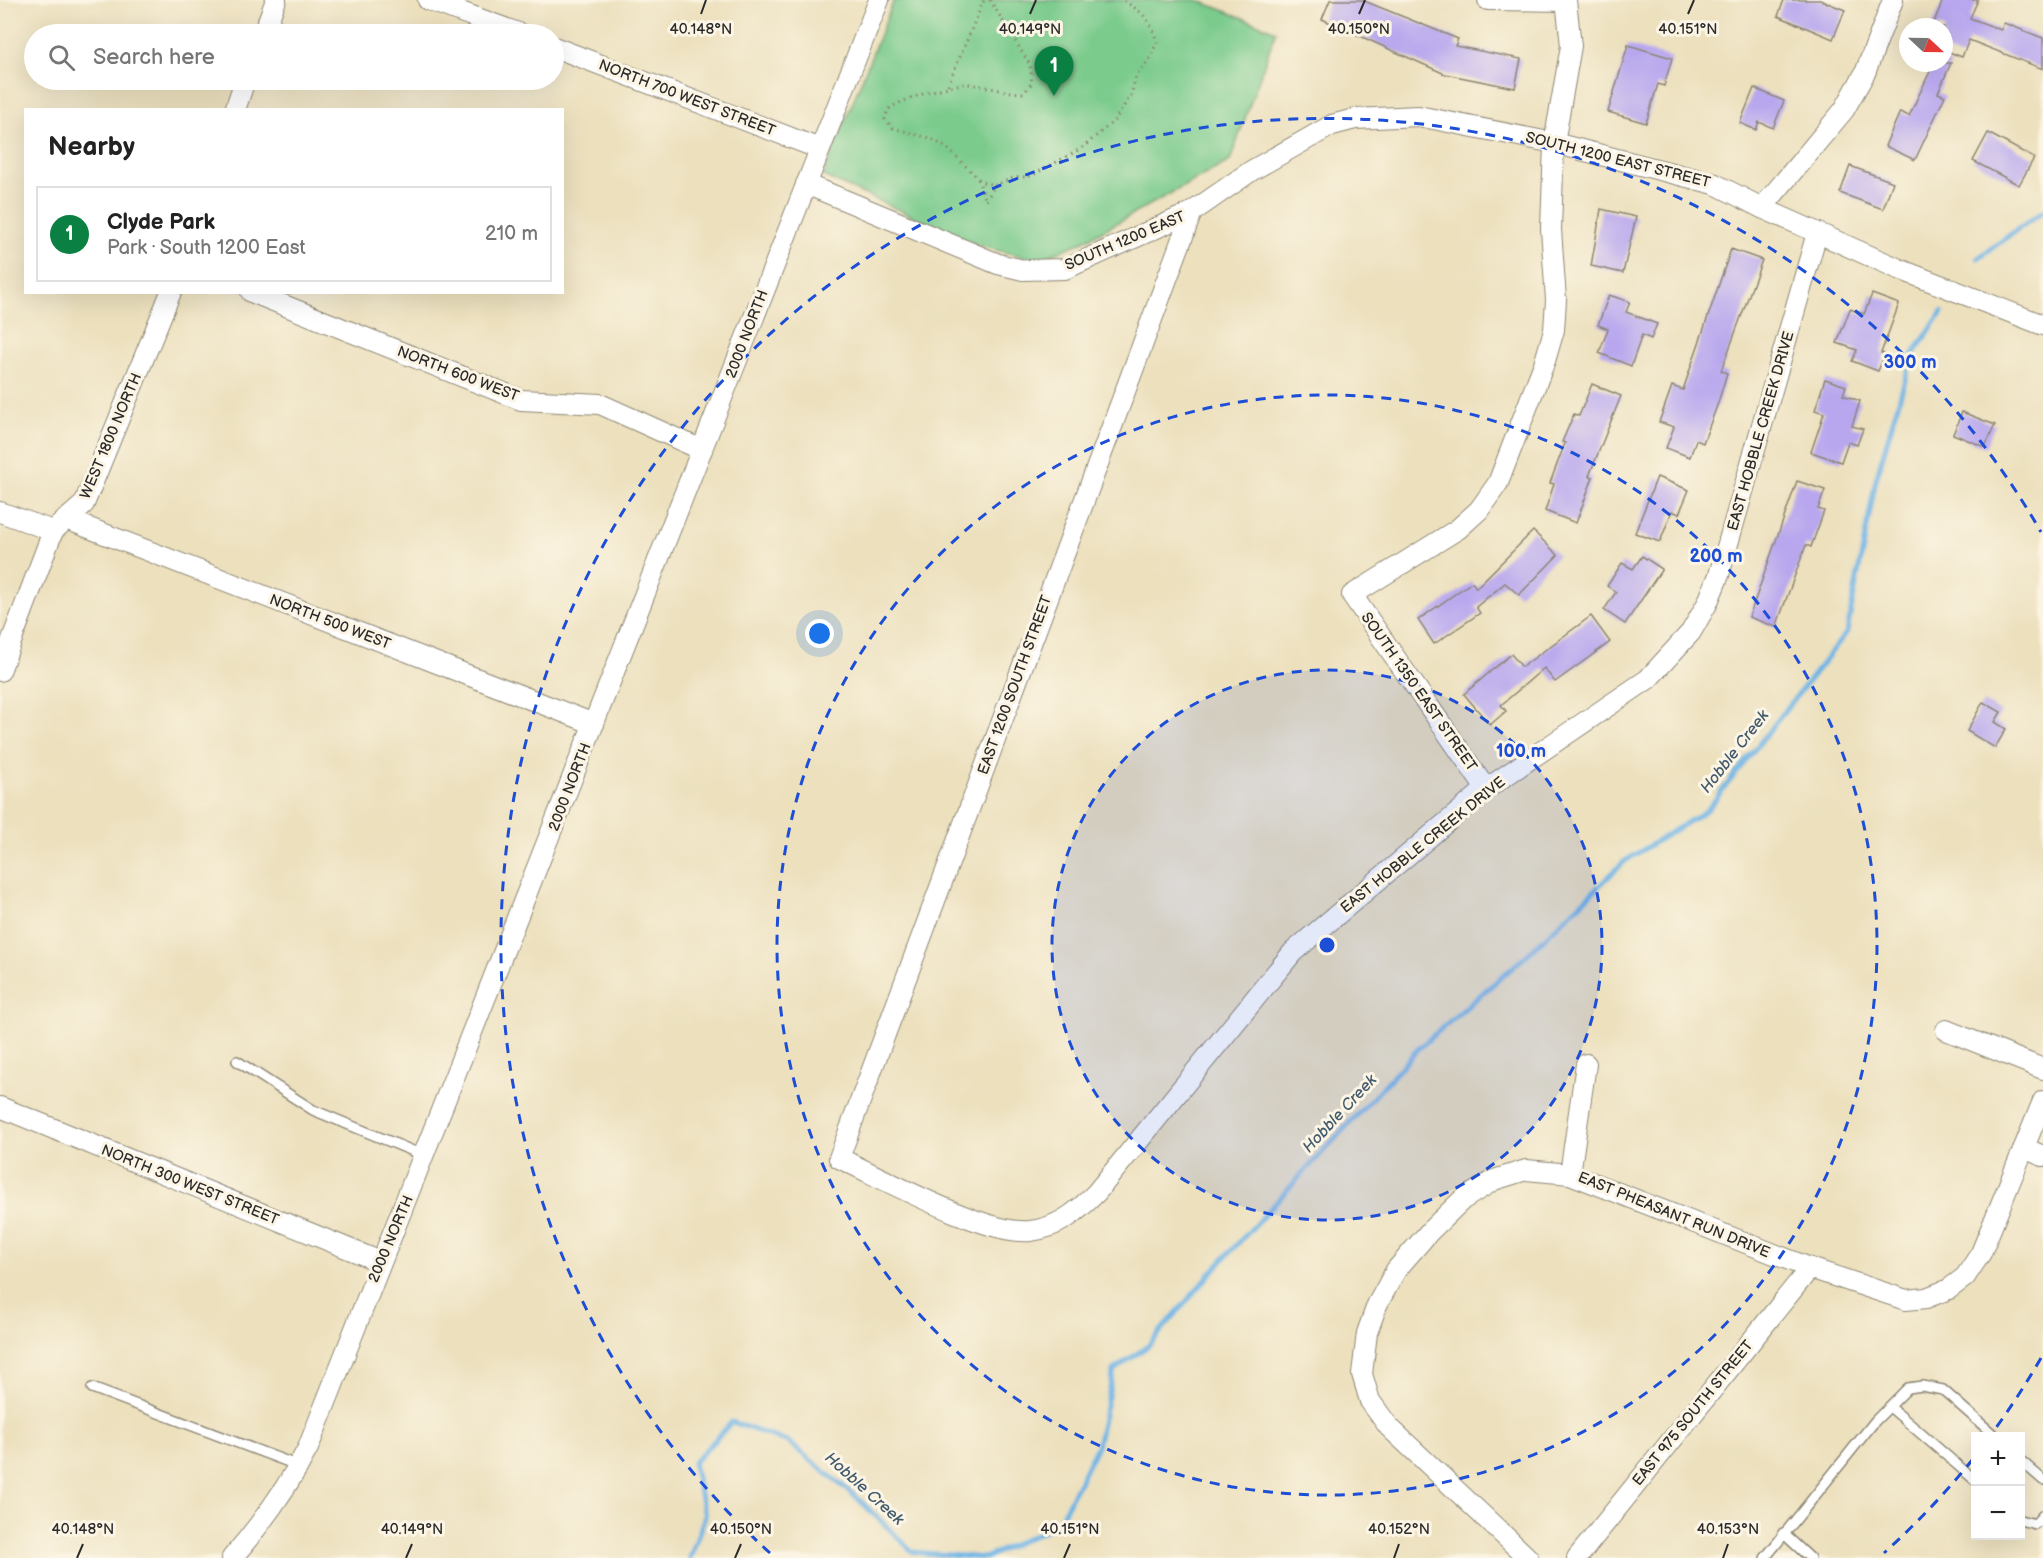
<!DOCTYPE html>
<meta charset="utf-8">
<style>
:root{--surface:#fff;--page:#f2f2f2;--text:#222;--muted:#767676;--line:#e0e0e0;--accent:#0b8043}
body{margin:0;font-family:"Balsamiq Sans",sans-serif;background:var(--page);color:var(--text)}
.controls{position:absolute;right:18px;bottom:18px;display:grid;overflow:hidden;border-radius:0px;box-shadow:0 6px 24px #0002}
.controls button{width:54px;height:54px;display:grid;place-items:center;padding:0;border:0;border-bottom:2px solid var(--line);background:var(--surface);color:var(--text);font:30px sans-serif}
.compass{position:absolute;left:1899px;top:18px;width:54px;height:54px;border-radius:50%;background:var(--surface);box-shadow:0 6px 24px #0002;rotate:112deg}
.you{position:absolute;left:820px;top:634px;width:21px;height:21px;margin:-15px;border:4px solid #fff;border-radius:50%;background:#1a73e8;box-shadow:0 0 0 9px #1a73e833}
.badge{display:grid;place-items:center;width:39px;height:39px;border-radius:50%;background:var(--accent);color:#fff;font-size:20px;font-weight:700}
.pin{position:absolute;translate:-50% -50px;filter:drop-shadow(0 2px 3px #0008)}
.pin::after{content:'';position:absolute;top:32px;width:21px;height:18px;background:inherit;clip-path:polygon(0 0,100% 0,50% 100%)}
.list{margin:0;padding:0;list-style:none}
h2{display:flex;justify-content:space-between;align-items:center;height:78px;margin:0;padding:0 24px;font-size:26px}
h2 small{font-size:20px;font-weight:400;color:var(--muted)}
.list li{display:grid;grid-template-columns:39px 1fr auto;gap:18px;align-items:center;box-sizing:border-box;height:96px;margin:0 12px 12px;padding:0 12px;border:2px solid var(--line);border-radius:0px}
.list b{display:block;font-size:22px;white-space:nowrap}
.list p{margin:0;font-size:20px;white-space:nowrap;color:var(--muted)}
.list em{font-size:20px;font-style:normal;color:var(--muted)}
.icon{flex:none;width:33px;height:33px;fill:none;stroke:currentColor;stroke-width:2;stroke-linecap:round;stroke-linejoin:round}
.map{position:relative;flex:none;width:2043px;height:1558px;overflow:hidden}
.search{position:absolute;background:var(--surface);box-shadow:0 6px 24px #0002;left:24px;top:24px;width:540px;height:66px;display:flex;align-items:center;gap:15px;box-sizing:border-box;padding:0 21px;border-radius:33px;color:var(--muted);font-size:22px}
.panel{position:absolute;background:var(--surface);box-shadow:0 6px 24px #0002;left:24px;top:108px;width:540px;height:186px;border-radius:0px}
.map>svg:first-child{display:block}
.green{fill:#7acb8c;stroke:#527b5c;stroke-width:1.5}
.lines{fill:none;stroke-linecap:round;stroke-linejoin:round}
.stream{stroke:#6eb4e5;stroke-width:5}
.building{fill:#b8a7ee}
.service-casing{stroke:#8c8674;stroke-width:12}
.minor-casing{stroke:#8c8674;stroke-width:22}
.path{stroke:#8c8674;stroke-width:3;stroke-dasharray:1.5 4.5;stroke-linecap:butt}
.service{stroke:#fff;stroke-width:9}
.minor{stroke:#fff;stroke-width:20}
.ticks{fill:none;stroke:#2b2b2b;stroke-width:2}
.ring{fill:none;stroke:#1d4ed8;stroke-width:3;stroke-dasharray:10 8}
.labels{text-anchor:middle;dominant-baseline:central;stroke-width:6;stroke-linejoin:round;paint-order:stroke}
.street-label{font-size:15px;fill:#2b2b2b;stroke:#fcf5e5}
.water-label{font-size:16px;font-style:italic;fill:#425b6c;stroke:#fcf5e5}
.ticks-label{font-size:15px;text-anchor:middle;fill:#2b2b2b;stroke:#fcf5e5;stroke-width:6;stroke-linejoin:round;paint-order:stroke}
.centre{fill:#1d4ed8;stroke:#fcf5e5;stroke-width:3}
.ring-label{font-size:18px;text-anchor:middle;font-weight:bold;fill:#1d4ed8;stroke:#fcf5e5;stroke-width:6;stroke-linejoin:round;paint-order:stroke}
</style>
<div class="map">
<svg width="2043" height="1558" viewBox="0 0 2043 1558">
<rect width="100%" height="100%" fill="#fcf5e5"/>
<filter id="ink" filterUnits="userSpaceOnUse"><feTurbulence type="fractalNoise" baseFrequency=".0167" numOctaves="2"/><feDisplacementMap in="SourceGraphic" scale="12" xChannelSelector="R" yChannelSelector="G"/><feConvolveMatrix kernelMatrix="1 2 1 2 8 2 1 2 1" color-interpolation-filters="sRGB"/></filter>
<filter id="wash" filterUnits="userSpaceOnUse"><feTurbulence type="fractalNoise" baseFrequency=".008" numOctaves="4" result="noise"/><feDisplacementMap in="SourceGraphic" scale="24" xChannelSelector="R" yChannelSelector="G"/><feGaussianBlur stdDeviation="1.35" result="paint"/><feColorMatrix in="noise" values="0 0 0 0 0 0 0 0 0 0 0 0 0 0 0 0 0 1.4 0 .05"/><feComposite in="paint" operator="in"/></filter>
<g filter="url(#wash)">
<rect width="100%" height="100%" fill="#ece0bd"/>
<polygon class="green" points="894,0 1197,0 1276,31 1230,161 1080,243 1037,260 980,246 823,176"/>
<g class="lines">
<g class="stream">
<polyline points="1978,258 2043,211"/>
<polyline points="690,1558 705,1516 693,1463 732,1422 788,1442 856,1497 913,1552 985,1558 1058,1524 1097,1446 1114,1370 1148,1346 1217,1266 1420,1047 1527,955 1625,861 1707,810 1847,632 1876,479 1912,356 1942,312"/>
</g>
</g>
<g id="blocks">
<g class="building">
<polygon points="1330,0 1362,0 1458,39 1455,46 1521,59 1515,88 1445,74 1322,19"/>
<polygon points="1784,0 1820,0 1845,10 1833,39 1778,16"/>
<polygon points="1943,0 1978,0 1970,18 2001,30 2004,23 2043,38 2043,69 1969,40 1962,57 1944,50 1944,27 1932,27"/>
<polygon points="1628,45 1672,58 1664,86 1658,84 1646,123 1608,112"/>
<polygon points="1934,63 1951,63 1938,93 1945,96 1915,160 1885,146 1900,112 1909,116"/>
<polygon points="1754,88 1784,101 1773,128 1759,122 1756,130 1740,123"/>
<polygon points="1988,133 2034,158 2019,185 1973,161"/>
<polygon points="1850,166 1893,182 1883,209 1840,193"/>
<polygon points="1601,209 1636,217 1623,273 1591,266"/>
<polygon points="1731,249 1762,260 1721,371 1727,373 1718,403 1703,443 1696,440 1690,457 1666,448 1674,427 1659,422 1672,386 1683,390"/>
<polygon points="1872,294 1899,304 1881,353 1885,354 1878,371 1852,361 1857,350 1837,343 1850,309 1864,314"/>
<polygon points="1609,295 1630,302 1626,312 1657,324 1651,339 1642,335 1631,366 1599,353 1608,329 1598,325"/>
<polygon points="1825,379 1846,386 1843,395 1860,401 1852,426 1863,429 1857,445 1848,442 1841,462 1811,452 1824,413 1815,410"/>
<polygon points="1592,384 1621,396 1589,476 1593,477 1576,523 1545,511 1554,484 1550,483 1565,443 1562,442 1574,414 1579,416"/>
<polygon points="1962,412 1995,425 1985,447 1953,434"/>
<polygon points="1657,477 1689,490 1679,514 1672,511 1660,542 1635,533"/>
<polygon points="1797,481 1825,490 1818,509 1824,511 1811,547 1806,545 1776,627 1749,617"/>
<polygon points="1533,531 1558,555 1519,595 1505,583 1476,607 1480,613 1434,644 1418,620 1472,582 1476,588"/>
<polygon points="1642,556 1662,569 1625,624 1604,610 1616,592 1607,586 1622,563 1633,569"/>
<polygon points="1591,616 1610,642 1555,682 1544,668 1501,705 1506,711 1490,725 1464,694 1511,654 1522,667"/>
<polygon points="1983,702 2001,712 1995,722 2006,729 1995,748 1967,731"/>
</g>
</g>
</g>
<g filter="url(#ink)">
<use href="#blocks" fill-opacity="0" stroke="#8c8674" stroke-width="1.5"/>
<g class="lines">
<g class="service-casing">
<g id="service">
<polyline points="237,1061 313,1110 425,1156"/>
<polyline points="92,1388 299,1466"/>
<polyline points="1890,1407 1976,1481"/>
<polyline points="2020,1460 2043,1480"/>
<polyline points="2020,1520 2035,1524 2043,1515"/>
<polyline points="1783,1533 1810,1558"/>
<polyline points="1765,1558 1875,1421 1908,1388 1922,1386 1943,1390 1995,1436"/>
</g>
</g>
<g class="minor-casing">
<g id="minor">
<polyline points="428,0 521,34"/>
<polyline points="1488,0 1566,1"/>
<polyline points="263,34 276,0"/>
<polyline points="554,47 820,149"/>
<polyline points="235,110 245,80"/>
<polyline points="806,184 998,264 1023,270 1065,269 1192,212 1251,171 1332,125 1355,119 1418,116 1554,143 1715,184 1762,208 1899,269 2043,325"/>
<polyline points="1762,208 1844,110 1865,73 1893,0"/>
<path d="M1192,212L839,1158C882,1178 987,1236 1030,1231C1058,1228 1077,1212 1096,1193L1293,952L1486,789L1648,679L1691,632L1707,604L1719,575L1817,233"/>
<polyline points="251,292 521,400 600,404 702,450"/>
<polyline points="0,512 53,531"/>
<polyline points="66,519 594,724"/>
<polyline points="0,671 53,531 84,504 171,292"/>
<polyline points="1486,789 1352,595 1458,529 1479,510 1498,483 1545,361 1554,330 1556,300 1551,229 1554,143 1571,46 1566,0"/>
<polyline points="1946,1030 2043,1069"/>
<polyline points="0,1107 381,1262"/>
<polyline points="2024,1148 2043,1156"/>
<polyline points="1570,1174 1586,1064"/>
<path d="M232,1558C262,1523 287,1489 308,1448L879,0"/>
<polyline points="1528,1558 1389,1427 1370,1401 1362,1374 1367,1333 1377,1305 1396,1270 1430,1231 1462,1200 1494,1180 1526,1170 1570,1174 1810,1268 1906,1300 1926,1298 1949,1289 1965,1277 1981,1253 2043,1101"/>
<polyline points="1577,1558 1810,1268"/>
</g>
</g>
<g class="path">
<path d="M990,0L1030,65L1032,83L1024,93C1005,93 988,86 968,84C955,83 897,100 888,110C887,112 886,116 885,119L893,128L932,139L947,148L982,182L995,185L1013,178L1031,176L1082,148L1114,121L1131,95L1136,76L1149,60L1157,42C1150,19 1143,12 1122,0"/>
<polyline points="948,85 984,0"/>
<polyline points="978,179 986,201 995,185"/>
</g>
<use href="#service" class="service"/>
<use href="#minor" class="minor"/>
</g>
</g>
<path class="ticks" d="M701,14L706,0M1030,14L1036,0M1359,14L1365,0M1688,14L1694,0M77,1558L83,1544M406,1558L412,1544M735,1558L741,1544M1064,1558L1070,1544M1394,1558L1399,1544M1723,1558L1728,1544"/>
<circle cx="1327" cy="945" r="275" fill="#1d4ed8" fill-opacity=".12"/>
<g class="ring">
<circle cx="1327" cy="945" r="275"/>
<circle cx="1327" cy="945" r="550"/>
<path d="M2041 1358A825 825 0 0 1 1990 1436M1973 1459A825 825 0 0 1 1884 1553M770 1553A825 825 0 1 1 2041 532"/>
</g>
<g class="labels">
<g class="street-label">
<text transform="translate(687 98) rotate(21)">NORTH 700 WEST STREET</text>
<text transform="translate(1618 160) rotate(14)">SOUTH 1200 EAST STREET</text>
<text transform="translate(1125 241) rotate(-23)">SOUTH 1200 EAST</text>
<text transform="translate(747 334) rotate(-69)">2000 NORTH</text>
<text transform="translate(458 374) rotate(21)">NORTH 600 WEST</text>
<text transform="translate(1761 431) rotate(-74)">EAST HOBBLE CREEK DRIVE</text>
<text transform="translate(111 436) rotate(-67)">WEST 1800 NORTH</text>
<text transform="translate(330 622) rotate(21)">NORTH 500 WEST</text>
<text transform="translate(1015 685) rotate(-70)">EAST 1200 SOUTH STREET</text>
<text transform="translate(1419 692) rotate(55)">SOUTH 1350 EAST STREET</text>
<text transform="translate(570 787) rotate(-69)">2000 NORTH</text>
<text transform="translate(1423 845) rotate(-39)">EAST HOBBLE CREEK DRIVE</text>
<text transform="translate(190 1185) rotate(22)">NORTH 300 WEST STREET</text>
<text transform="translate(1674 1215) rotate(22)">EAST PHEASANT RUN DRIVE</text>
<text transform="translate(391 1239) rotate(-67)">2000 NORTH</text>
<text transform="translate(1693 1413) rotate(-51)">EAST 975 SOUTH STREET</text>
</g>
<g class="water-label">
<text transform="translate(1735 752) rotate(-52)">Hobble Creek</text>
<text transform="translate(1340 1114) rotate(-47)">Hobble Creek</text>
<text transform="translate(864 1489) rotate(42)">Hobble Creek</text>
</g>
</g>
<g class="ticks-label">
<text x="701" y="34">40.148°N</text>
<text x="1030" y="34">40.149°N</text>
<text x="1359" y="34">40.150°N</text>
<text x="1688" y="34">40.151°N</text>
<text x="83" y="1534">40.148°N</text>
<text x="412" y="1534">40.149°N</text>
<text x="741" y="1534">40.150°N</text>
<text x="1070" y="1534">40.151°N</text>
<text x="1399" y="1534">40.152°N</text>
<text x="1728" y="1534">40.153°N</text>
</g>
<circle cx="1327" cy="945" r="9" class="centre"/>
<g class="ring-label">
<text x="1910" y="368">300 m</text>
<text x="1716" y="562">200 m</text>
<text x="1521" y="757">100 m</text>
</g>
</svg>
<div class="controls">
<button>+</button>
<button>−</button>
</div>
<svg class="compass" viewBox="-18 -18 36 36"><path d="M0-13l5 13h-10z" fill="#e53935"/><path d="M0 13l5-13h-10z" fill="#767676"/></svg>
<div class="you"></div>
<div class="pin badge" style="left:1054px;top:96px">1</div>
<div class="search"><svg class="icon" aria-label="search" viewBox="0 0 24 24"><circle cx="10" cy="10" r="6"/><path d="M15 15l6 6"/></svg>Search here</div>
<section class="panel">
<h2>Nearby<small></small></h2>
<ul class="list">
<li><span class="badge">1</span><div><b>Clyde Park</b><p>Park · South 1200 East</p></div><em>210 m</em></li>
</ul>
</section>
</div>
